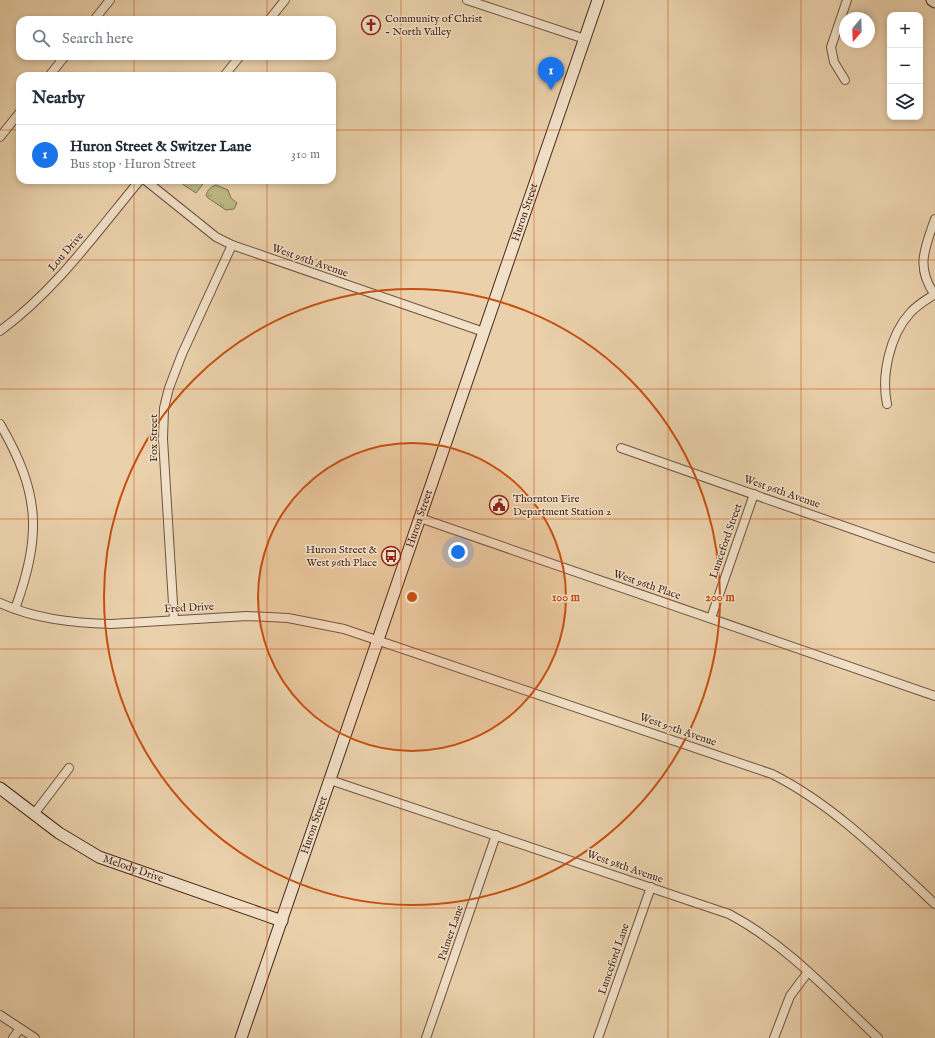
<!DOCTYPE html>
<meta charset="utf-8">
<style>
:root{--surface:#fff;--page:#f2f2f3;--text:#1f2937;--muted:#747a83;--line:#e0e1e3;--accent:#1a73e8}
body{margin:0;font-family:"IM FELL English",serif;background:var(--page);color:var(--text)}
.controls{position:absolute;right:12px;top:12px;display:grid;overflow:hidden;border-radius:8px;box-shadow:0 2px 6px #0003}
.controls button{width:36px;height:36px;display:grid;place-items:center;padding:0;border:0;border-bottom:1px solid var(--line);background:var(--surface);color:var(--text);font:20px sans-serif}
.compass{position:absolute;left:839px;top:12px;width:36px;height:36px;border-radius:50%;background:var(--surface);box-shadow:0 2px 6px #0003;rotate:199deg}
.you{position:absolute;left:458px;top:552px;width:14px;height:14px;margin:-10px;border:3px solid #fff;border-radius:50%;background:#1a73e8;box-shadow:0 0 0 6px #1a73e833}
.badge{display:grid;place-items:center;width:26px;height:26px;border-radius:50%;background:var(--accent);color:#fff;font-size:13px;font-weight:700}
.pin{position:absolute;translate:-50% -33px;filter:drop-shadow(0 1px 2px #0008)}
.pin::after{content:'';position:absolute;top:21px;width:14px;height:12px;background:inherit;clip-path:polygon(0 0,100% 0,50% 100%)}
.list{margin:0;padding:0;list-style:none}
h2{display:flex;justify-content:space-between;align-items:center;height:52px;margin:0;padding:0 16px;font-size:17px}
h2 small{font-size:13px;font-weight:400;color:var(--muted)}
.list li{display:grid;grid-template-columns:26px 1fr auto;gap:12px;align-items:center;box-sizing:border-box;height:60px;padding:0 16px;border-top:1px solid var(--line)}
.list b{display:block;font-size:15px;white-space:nowrap}
.list p{margin:0;font-size:13px;white-space:nowrap;color:var(--muted)}
.list em{font-size:13px;font-style:normal;color:var(--muted)}
.icon{flex:none;width:22px;height:22px;fill:none;stroke:currentColor;stroke-width:2;stroke-linecap:round;stroke-linejoin:round}
.map{position:relative;flex:none;width:935px;height:1038px;overflow:hidden}
.search{position:absolute;background:var(--surface);box-shadow:0 2px 6px #0003;left:16px;top:16px;width:320px;height:44px;display:flex;align-items:center;gap:10px;box-sizing:border-box;padding:0 14px;border-radius:12px;color:var(--muted);font-size:15px}
.panel{position:absolute;background:var(--surface);box-shadow:0 2px 6px #0003;left:16px;top:72px;width:320px;height:112px;border-radius:12px}
.map>svg:first-child{display:block}
.grass{fill:url(#grass-tufts);stroke:#827151}
.pitch{fill:#bdb984;stroke:#827151}
.lines{fill:none;stroke-linecap:round;stroke-linejoin:round}
.street-casing{stroke:#705341;stroke-width:10}
.secondary-casing{stroke:#48291e;stroke-width:13}
.street{stroke:#f1e1c8;stroke-width:8}
.secondary{stroke:#f1e1c8;stroke-width:11}
.grid{fill:none;stroke:#c84f10;stroke-width:1;stroke-opacity:0.55}
.ring{fill:none;stroke:#c84f10;stroke-width:2}
.labels{text-anchor:middle;dominant-baseline:central;stroke-width:3;stroke-linejoin:round;paint-order:stroke}
.poi-label{font-size:11px;fill:#48291e;stroke:#f1e1c8;text-anchor:start}
.street-label{font-size:11px;fill:#48291e;stroke:#f1e1c8}
.centre{fill:#c84f10;stroke:#f1e1c8;stroke-width:2}
.ring-label{font-size:12px;text-anchor:middle;font-weight:bold;fill:#c84f10;stroke:#f1e1c8;stroke-width:3;stroke-linejoin:round;paint-order:stroke}
</style>
<div class="map">
<svg width="935" height="1038" viewBox="0 0 935 1038">
<defs>
<pattern id="grass-tufts" width="24" height="20" patternUnits="userSpaceOnUse"><rect width="24" height="20" fill="#bdb984"/><path d="M3 7l-1-3M5 7V3M7 7l1-3M15 17l-1-3M17 17v-4M19 17l1-3" fill="none" stroke="#9c966b"/></pattern>
</defs>
<rect width="100%" height="100%" fill="#ead1ab"/>
<filter id="stains"><feTurbulence type="fractalNoise" baseFrequency=".005" numOctaves="4"/><feColorMatrix values="0 0 0 0 .2 0 0 0 0 .09 0 0 0 0 .02 0 0 0 .5 -.17"/></filter>
<radialGradient id="worn" r=".72"><stop offset=".6" stop-color="#630" stop-opacity="0"/><stop offset="1" stop-color="#630" stop-opacity=".3"/></radialGradient>
<path class="grass" d="M216,185L228,190L231,198L237,203L234,209L226,210L208,198L206,195C208,190 210,187 216,185Z"/>
<polygon class="pitch" points="183,180 206,180 196,193 181,183"/>
<g class="lines">
<g class="street-casing">
<g id="street">
<polyline points="467,0 585,39"/>
<polyline points="94,20 110,0"/>
<polyline points="269,20 285,0"/>
<polyline points="49,76 65,56"/>
<polyline points="224,76 240,56"/>
<polyline points="845,80 834,62 831,47 847,0"/>
<polyline points="0,137 20,112"/>
<polyline points="145,180 216,237 232,245 484,332"/>
<path d="M935,219C925,248 915,267 935,295"/>
<path d="M0,331C56,290 96,233 140,180"/>
<path d="M887,404C881,375 890,335 910,313C917,305 926,300 935,294"/>
<path d="M0,424C40,493 42,534 15,609"/>
<polyline points="621,448 935,558"/>
<polyline points="420,518 935,696"/>
<path d="M0,603C35,619 73,623 111,624L247,616L288,618L344,629L772,774C834,805 885,857 935,904"/>
<polyline points="711,618 754,494"/>
<polyline points="174,620 163,439 164,408 169,388 182,354 232,245"/>
<path d="M330,780L729,914C786,944 831,994 878,1038"/>
<polyline points="34,814 69,768"/>
<polyline points="0,1015 35,1038"/>
<polyline points="13,1038 20,1029"/>
<polyline points="426,1038 496,835"/>
<polyline points="598,1038 651,887"/>
<polyline points="774,1038 790,996 808,972"/>
</g>
</g>
<g class="secondary-casing">
<g id="secondary">
<polyline points="932,0 935,2"/>
<path id="s1" d="M0,788L59,833L99,857L282,921"/>
<path id="s2" d="M241,1038L598,0"/>
</g>
</g>
<use href="#street" class="street"/>
<use href="#secondary" class="secondary"/>
</g>
<path class="grid" d="M134,0V20M267,0V20M401,0V1038M534,0V1038M668,0V1038M801,0V1038M134,56V76M267,56V76M0,130H20M332,130H935M134,180V1038M267,180V1038M0,260H935M0,389H935M0,519H935M0,649H935M0,778H935M0,908H935"/>
<circle cx="412" cy="597" r="154" fill="#c84f10" fill-opacity=".12"/>
<g class="ring">
<circle cx="412" cy="597" r="154"/>
<circle cx="412" cy="597" r="308"/>
</g>
<defs>
<g id="church-ring" transform="scale(1)"><circle r="9.5" fill="#f1e1c8" stroke="#8f2418" stroke-width="1.5"/><path d="M-1.2-6h2.4v3.5h3.3v2.4h-3.3V6h-2.4V-.1h-3.3v-2.4h3.3Z" fill="#8f2418"/></g>
<g id="civic-ring" transform="scale(1)"><circle r="9.5" fill="#f1e1c8" stroke="#8f2418" stroke-width="1.5"/><path d="M-.6-6.5H3V-4.5H.6V-3L4-1V1h2V6H-6V1h2V-1L-.6-3ZM-1.2 2.5V6h2.4V2.5Z" fill="#8f2418"/></g>
<g id="bus-ring" transform="scale(1)"><circle r="9.5" fill="#f1e1c8" stroke="#8f2418" stroke-width="1.5"/><path d="M-5-6H5V4H4V6H2V4H-2V6H-4V4H-5ZM-3.5-4V0h7V-4ZM-3.5 1.2v1.5H-2V1.2ZM2 1.2v1.5H3.5V1.2Z" fill="#8f2418"/></g>
</defs>
<g fill-rule="evenodd">
<use href="#church-ring" x="371" y="25"/>
<use href="#civic-ring" x="499" y="505"/>
<use href="#bus-ring" x="391" y="556"/>
</g>
<g class="labels">
<g class="poi-label">
<text x="385" y="19">Community of Christ<tspan x="385" dy="13">- North Valley</tspan></text>
<text x="513" y="499">Thornton Fire<tspan x="513" dy="13">Department Station 2</tspan></text>
<text x="377" y="550" text-anchor="end">Huron Street &amp;<tspan x="377" dy="13">West 96th Place</tspan></text>
</g>
<g class="street-label">
<text stroke="none"><textPath href="#s2" startOffset="873">Huron Street</textPath></text>
<text transform="translate(66 252) rotate(-49)">Lou Drive</text>
<text transform="translate(310 261) rotate(19)">West 96th Avenue</text>
<text transform="translate(154 438) rotate(-90)">Fox Street</text>
<text transform="translate(782 492) rotate(19)">West 96th Avenue</text>
<text stroke="none"><textPath href="#s2" startOffset="549">Huron Street</textPath></text>
<text transform="translate(726 541) rotate(-71)">Lunceford Street</text>
<text transform="translate(647 585) rotate(19)">West 96th Place</text>
<text transform="translate(189 608) rotate(-3)">Fred Drive</text>
<text transform="translate(678 730) rotate(19)">West 97th Avenue</text>
<text stroke="none"><textPath href="#s2" startOffset="225">Huron Street</textPath></text>
<text transform="translate(625 867) rotate(19)">West 98th Avenue</text>
<text stroke="none"><textPath href="#s1" startOffset="157">Melody Drive</textPath></text>
<text transform="translate(451 933) rotate(-71)">Palmer Lane</text>
<text transform="translate(614 959) rotate(-71)">Lunceford Lane</text>
</g>
</g>
<circle cx="412" cy="597" r="6" class="centre"/>
<g class="ring-label">
<text x="566" y="601">100 m</text>
<text x="720" y="601">200 m</text>
</g>
<rect width="100%" height="100%" filter="url(#stains)"/>
<rect width="100%" height="100%" fill="url(#worn)"/>
</svg>
<div class="controls">
<button>+</button>
<button>−</button>
<button><svg class="icon" aria-label="layers" viewBox="0 0 24 24"><path d="M12 4l9 5-9 5-9-5zM3 14l9 5 9-5"/></svg></button>
</div>
<svg class="compass" viewBox="-18 -18 36 36"><path d="M0-13l5 13h-10z" fill="#e53935"/><path d="M0 13l5-13h-10z" fill="#747a83"/></svg>
<div class="you"></div>
<div class="pin badge" style="left:551px;top:90px">1</div>
<div class="search"><svg class="icon" aria-label="search" viewBox="0 0 24 24"><circle cx="10" cy="10" r="6"/><path d="M15 15l6 6"/></svg>Search here</div>
<section class="panel">
<h2>Nearby<small></small></h2>
<ul class="list">
<li><span class="badge">1</span><div><b>Huron Street &amp; Switzer Lane</b><p>Bus stop · Huron Street</p></div><em>310 m</em></li>
</ul>
</section>
</div>
